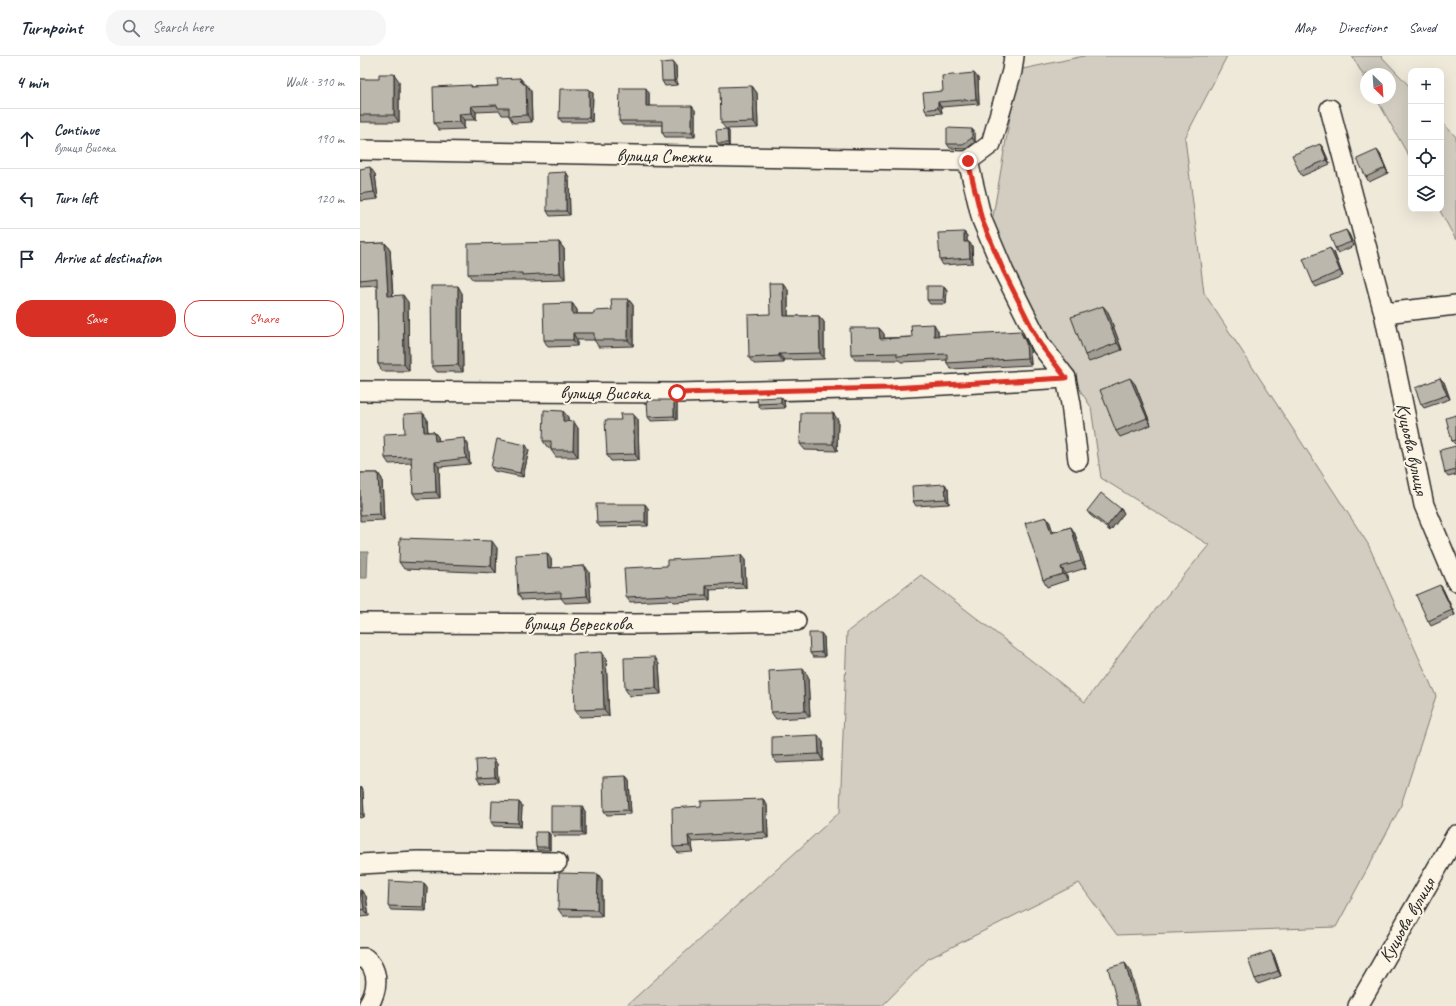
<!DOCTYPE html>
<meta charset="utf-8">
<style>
:root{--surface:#fff;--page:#f6f6f7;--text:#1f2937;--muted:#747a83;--line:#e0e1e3;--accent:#d93025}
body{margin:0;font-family:Caveat,sans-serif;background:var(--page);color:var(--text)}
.controls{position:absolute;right:12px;top:12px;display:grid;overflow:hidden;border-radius:8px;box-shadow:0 4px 16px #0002}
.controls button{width:36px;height:36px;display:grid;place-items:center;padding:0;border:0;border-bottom:1px solid var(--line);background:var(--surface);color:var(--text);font:20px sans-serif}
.compass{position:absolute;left:1000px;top:12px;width:36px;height:36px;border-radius:50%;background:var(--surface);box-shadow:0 4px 16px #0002;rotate:155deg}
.stop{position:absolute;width:12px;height:12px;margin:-9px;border:3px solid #d93025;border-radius:50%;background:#fff}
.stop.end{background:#d93025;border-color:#fff;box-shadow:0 1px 4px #0008}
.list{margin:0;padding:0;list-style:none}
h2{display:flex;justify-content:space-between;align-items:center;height:52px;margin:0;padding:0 16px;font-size:17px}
h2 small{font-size:13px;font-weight:400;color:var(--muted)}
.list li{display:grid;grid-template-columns:26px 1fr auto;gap:12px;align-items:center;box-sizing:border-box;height:60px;padding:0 16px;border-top:1px solid var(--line)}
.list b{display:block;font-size:15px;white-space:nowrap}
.list p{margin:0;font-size:13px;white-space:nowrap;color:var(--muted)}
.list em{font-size:13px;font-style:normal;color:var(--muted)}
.actions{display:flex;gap:8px;padding:12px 16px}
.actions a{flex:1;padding:9px 0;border:1px solid var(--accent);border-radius:16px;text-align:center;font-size:14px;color:var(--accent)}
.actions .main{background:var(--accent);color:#fff}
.icon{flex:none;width:22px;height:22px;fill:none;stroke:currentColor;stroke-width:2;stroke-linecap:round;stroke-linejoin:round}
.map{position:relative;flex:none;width:1096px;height:950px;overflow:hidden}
header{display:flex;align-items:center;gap:24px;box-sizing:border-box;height:56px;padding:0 20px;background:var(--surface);border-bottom:1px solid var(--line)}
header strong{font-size:19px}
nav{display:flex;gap:22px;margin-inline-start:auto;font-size:14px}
.search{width:280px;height:36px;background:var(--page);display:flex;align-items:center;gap:10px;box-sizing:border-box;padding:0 14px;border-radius:16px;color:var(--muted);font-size:15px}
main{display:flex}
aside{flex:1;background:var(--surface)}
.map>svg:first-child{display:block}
.green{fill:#d2cdc0;stroke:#7e7c76}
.water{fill:#a6a399;stroke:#75736d}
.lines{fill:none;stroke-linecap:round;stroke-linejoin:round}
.minor-casing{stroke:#2b2b2b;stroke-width:22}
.minor{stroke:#fcf5e5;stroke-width:19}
.wall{fill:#a29d94;stroke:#2b2b2b}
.shaded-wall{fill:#848078;stroke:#2b2b2b}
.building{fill:#bcb7ac;stroke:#2b2b2b}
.route{stroke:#d93025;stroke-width:5}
.labels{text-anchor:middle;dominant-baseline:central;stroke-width:4;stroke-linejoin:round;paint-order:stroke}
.street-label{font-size:19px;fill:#2b2b2b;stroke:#fcf5e5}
</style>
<header>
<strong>Turnpoint</strong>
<div class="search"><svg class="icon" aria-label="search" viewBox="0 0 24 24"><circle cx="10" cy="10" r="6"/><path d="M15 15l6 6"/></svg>Search here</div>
<nav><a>Map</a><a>Directions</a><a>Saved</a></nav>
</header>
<main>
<aside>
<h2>4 min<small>Walk · 310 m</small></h2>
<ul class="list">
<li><svg class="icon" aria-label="ahead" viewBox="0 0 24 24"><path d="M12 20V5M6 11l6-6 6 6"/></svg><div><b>Continue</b><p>вулиця Висока</p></div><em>190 m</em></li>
<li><svg class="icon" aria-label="left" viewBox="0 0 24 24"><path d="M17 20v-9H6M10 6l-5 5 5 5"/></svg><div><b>Turn left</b></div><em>120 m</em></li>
<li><svg class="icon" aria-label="arrive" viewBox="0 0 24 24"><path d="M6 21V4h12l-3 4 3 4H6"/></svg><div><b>Arrive at destination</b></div></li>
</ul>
<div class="actions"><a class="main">Save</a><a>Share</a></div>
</aside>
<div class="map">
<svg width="1096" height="950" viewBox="0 0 1096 950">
<rect width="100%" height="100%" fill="#efe9da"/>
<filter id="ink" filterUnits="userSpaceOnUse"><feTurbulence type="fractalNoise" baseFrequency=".025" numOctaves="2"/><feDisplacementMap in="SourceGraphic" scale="8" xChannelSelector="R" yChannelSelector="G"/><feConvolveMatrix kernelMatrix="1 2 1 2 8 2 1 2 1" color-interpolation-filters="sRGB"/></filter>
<g filter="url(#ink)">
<g class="green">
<polygon points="724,0 867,0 825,82 844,237 1008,488 1076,640 1040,752 976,871 757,879 719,827 568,903 522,950 266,950 480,756 487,576 561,519 725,646 776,577 849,489 741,422 731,351 667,253 631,172 658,14"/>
<polygon points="992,0 1021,0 1051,32 1051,104 1016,42 1030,42 1030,18 1006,18 1006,24"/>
<polygon points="1081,65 1096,81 1096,184 1079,153 1081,153"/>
</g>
<polygon class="water" points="0,496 8,496 7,522 0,522"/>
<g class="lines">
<g class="minor-casing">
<g id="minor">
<polyline points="654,0 652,15 631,88 608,105 622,164 644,216 680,288 706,322 711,348 718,404"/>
<polyline points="970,53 1024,257 1064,449 1096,525"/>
<polyline points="0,94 608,105"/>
<polyline points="1024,257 1096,249"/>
<polyline points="0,335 317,337 530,332 706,322"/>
<polyline points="0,567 277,568 436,565"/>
<polyline points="0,808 57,805 197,806"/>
<path d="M0,902H5C20,915 18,934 8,950"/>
<polyline points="998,950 1096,779"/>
</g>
</g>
<use href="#minor" class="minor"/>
</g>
<g class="wall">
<polygon points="316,10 317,29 305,30 302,25"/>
<polygon points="160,22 171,35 172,66 153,67 149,60 149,59 142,59 140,55 116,56 116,64 104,64 104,73 79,74 74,67 111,29 112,31 138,30"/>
<polygon points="618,22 619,48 581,51 582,57 568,58 565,54 583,35"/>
<polygon points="0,23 39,25 39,66 0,66"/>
<polygon points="392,30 397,37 398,72 367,73 369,75 369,90 359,89 357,87 366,73 361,67"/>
<polygon points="233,37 232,66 202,66 199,62"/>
<polygon points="289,37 289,50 335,54 335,81 305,81 302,76 302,69 262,69 259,65"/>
<polygon points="612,73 615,77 615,86 606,93 590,92 587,88"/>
<polygon points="960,88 963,92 970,108 942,120 939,115"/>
<polygon points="1020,98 1028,117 1009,126 1006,121"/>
<polygon points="0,113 15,118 18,143 0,145"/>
<polygon points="206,116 209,121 210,159 190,160 187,155"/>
<polygon points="604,176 607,180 607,186 609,186 612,190 613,207 583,209 580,204"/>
<polygon points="989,178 994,190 978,197 975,192"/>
<polygon points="199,186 204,193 205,224 167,225 165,224 113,224 108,218"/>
<polygon points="25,187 30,193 33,240 48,246 49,315 22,315 18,308 17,229 0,230 0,188"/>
<polygon points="970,192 974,196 983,220 956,231 953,227"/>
<polygon points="584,230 587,234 586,248 570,248 567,244"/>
<polygon points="428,234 428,260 459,260 464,266 464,303 424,304 424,307 394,308 389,302 410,258"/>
<polygon points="102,237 103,316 77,316 72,310"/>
<polygon points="268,243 273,249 273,290 239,291 234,284 217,284 217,290 188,291 184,284 212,247 217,254 217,258 234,258 252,254"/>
<polygon points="748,256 762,294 729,306 725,299"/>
<polygon points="519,272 524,278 524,282 552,281 578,275 578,280 664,281 670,293 671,309 591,313 587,307 587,304 541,306 539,304 495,304 491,298"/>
<polygon points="1084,326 1090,343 1064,352 1061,348"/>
<polygon points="775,328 791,369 760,381 756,375"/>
<polygon points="424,345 425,352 401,353 398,348"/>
<polygon points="317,348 317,364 291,365 288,361"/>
<polygon points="63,357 67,363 68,376 74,376 78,381 79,385 108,388 110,408 79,411 80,442 57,443 53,437 52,407 29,408 25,402 45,377"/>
<polygon points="473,357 478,364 477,395 445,394 440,388"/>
<polygon points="273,358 278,364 279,404 251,405 247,399 261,364"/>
<polygon points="1096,359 1096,389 1092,385"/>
<polygon points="208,361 208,366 218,372 218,401 196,401 191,394 191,392 188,392 183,385"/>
<polygon points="1096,390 1096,419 1088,421 1085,417"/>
<polygon points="169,394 163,421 134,415 131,411"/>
<polygon points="0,417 18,417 22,423 24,464 0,465"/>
<polygon points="585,428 588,433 589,448 556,450 553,445"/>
<polygon points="288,452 288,470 240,471 237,467"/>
<polygon points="761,453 764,457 750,475 730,459 727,455"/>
<polygon points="686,461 690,467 693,476 711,471 715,478 726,512 706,518 708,524 687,531 683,524"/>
<polygon points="137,492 136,517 44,513 39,506"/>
<polygon points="191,503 192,512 225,510 229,516 231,546 205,547 201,542 162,544 158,538"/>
<polygon points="385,504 386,532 350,534 350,544 313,546 311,544 270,546 266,541 307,510"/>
<polygon points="1080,529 1083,533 1095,559 1071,570 1068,565"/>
<polygon points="464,581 465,601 453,601 450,597"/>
<polygon points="246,603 249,660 220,661 215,654"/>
<polygon points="299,608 301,638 270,640 265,633"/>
<polygon points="448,620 450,661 416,663 411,656"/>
<polygon points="463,686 463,705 417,707 412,700"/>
<polygon points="137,708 138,726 120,727 117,722"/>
<polygon points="266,720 269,724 271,758 247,759 244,755"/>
<polygon points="0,731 3,735 4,761 0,762"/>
<polygon points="403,743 407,749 408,782 332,786 333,796 318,797 313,791 341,750"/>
<polygon points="159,746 162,750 161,771 134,770 131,766"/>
<polygon points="225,755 225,780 194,780 191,776"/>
<polygon points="188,776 190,778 190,794 177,794 176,791"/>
<polygon points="238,818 242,824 242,860 203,860 198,853"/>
<polygon points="64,827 67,831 66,855 31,854 28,850"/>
<polygon points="0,834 6,840 9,860 0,861"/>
<polygon points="911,895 914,899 921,920 898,928 895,923"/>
</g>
<g class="shaded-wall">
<polygon points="313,6 316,10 317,29 314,25"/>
<polygon points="614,17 618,22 619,48 616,43"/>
<polygon points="34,18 39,25 39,66 34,59"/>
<polygon points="160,22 166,30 166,28 171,35 172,66 167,59 161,26"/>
<polygon points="392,30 397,37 398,72 394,66"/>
<polygon points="286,32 289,37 289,55 286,50"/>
<polygon points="229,33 233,37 232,66 229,62"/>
<polygon points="578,46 581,51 582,57 578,52"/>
<polygon points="111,50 116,56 116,64 112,57"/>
<polygon points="332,50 335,54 335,81 332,76"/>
<polygon points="99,58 104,64 104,73 100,66"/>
<polygon points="367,73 369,75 369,90 368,87"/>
<polygon points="612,73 615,77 615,86 612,82"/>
<polygon points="960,88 963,92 970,108 967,104"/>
<polygon points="1017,94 1020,98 1028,117 1025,112"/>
<polygon points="10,111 15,118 18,143 14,136"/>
<polygon points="206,116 209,121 210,159 206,155"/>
<polygon points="986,174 989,178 994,190 991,186"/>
<polygon points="604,176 607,180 607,190 604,186"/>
<polygon points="199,186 204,193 205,224 200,217"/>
<polygon points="609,186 612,190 613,207 610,202"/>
<polygon points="25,187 30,193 33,246 28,240"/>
<polygon points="970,192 974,196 983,220 980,215"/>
<polygon points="423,227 428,234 428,267 424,260"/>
<polygon points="98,230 102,237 103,316 98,309"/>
<polygon points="584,230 587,234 586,248 583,244"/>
<polygon points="43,239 48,246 49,315 44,308"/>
<polygon points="268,243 273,249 273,290 268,284"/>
<polygon points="212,247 217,254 217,265 212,258"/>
<polygon points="743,250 748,256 762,294 757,287"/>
<polygon points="459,260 464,266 464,303 460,297"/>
<polygon points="574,268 578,275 578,286 574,280"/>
<polygon points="519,272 524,278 524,289 520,283"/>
<polygon points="660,275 664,281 670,293 671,309 667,302"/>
<polygon points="213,277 217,284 217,290 213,284"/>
<polygon points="419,298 424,304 424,307 419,300"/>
<polygon points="770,322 775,328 791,369 787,362"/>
<polygon points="1080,322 1084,326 1090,343 1087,339"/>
<polygon points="421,341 424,345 425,352 421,347"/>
<polygon points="314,344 317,348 317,364 314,360"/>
<polygon points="203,355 208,361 208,372 203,365"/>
<polygon points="63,357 67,363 68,382 64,376"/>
<polygon points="473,357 478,364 477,395 473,388"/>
<polygon points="273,358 278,364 279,404 275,398"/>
<polygon points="214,366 218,372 218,401 213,394"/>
<polygon points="74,376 78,381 79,391 75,385"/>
<polygon points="104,382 108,388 110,408 106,402"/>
<polygon points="166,389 169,394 163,421 160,417"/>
<polygon points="75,406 79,411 80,442 76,436"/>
<polygon points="18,417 22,423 24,464 20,458"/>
<polygon points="585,428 588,433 589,448 586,443"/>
<polygon points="285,448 288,452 288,470 285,466"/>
<polygon points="761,453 764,457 750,475 747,470"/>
<polygon points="686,461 690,467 695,484 691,477"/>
<polygon points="711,471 715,478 726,512 721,505"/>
<polygon points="132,485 137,492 136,517 131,510"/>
<polygon points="187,497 191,503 192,518 188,512"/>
<polygon points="381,499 385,504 386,532 382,527"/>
<polygon points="225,510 229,516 231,546 227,540"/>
<polygon points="701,511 706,518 708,524 703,518"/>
<polygon points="346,529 350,534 350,544 346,539"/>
<polygon points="1080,529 1083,533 1095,559 1092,554"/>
<polygon points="461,577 464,581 465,601 462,596"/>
<polygon points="242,596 246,603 249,660 244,653"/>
<polygon points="295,601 299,608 301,638 296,632"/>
<polygon points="443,613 448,620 450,661 445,655"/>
<polygon points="458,679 463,686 463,705 459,698"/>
<polygon points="134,703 137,708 138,726 135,721"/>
<polygon points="266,720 269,724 271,758 268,754"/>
<polygon points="0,731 3,735 4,761 0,756"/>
<polygon points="403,743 407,749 408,782 404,776"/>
<polygon points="159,746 162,750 161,771 158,767"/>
<polygon points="222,750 225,755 225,780 222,776"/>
<polygon points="188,776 190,778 190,794 188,791"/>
<polygon points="328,780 332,786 333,796 329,790"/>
<polygon points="238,818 242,824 242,860 237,854"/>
<polygon points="64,827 67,831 66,855 63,851"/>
<polygon points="1,834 6,840 9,860 4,853"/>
<polygon points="911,895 914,899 921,920 918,915"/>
<polygon points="765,907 770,914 780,950 777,950"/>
</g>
<g class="building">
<polygon points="313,6 314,25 302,25 301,7"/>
<polygon points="614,17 616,43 578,46 578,52 565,54 563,37 583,35 582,20"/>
<polygon points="19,18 34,18 34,59 0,59 0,23 19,23"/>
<polygon points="160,22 161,26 163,26 163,28 166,28 167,59 149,60 149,52 138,52 137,49 111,50 112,57 99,58 100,66 74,67 73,31 111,29 111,31 138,30 137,23"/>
<polygon points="392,30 394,66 361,67 360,31"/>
<polygon points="260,32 286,32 286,50 332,50 332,76 302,76 302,65 259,65"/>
<polygon points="200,33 229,33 229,62 199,62"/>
<polygon points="587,72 612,73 612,82 603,88 587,88"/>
<polygon points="367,73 368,87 357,87 356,74"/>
<polygon points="960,88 967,104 939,115 932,99"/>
<polygon points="1017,94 1025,112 1006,121 997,103"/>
<polygon points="10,111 14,136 0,138 0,113"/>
<polygon points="206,116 206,155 187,155 187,117"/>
<polygon points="986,174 991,186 975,192 970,180"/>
<polygon points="604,176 604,186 609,186 610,202 580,204 578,177"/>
<polygon points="199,186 200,217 162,219 162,217 108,218 108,188"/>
<polygon points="25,187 28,240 43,239 44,308 18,308 17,222 0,224 0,188"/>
<polygon points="970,192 980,215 953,227 943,203"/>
<polygon points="409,227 423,227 424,260 459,260 460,297 419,298 419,300 389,302 388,259 410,258"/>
<polygon points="71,230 98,230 98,309 72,310"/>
<polygon points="567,230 584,230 583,244 567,244"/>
<polygon points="251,243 268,243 268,284 234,284 234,277 213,277 213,284 184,284 183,248 212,247 212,258 234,258 234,255 252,254"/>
<polygon points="743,250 757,287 725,299 711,261"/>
<polygon points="574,268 574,280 660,275 666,287 667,302 587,307 587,298 537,300 537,297 491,298 490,272 519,272 520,283 552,281 551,269"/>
<polygon points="770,322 787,362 756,375 740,334"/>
<polygon points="1080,322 1087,339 1061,348 1055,332"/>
<polygon points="421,341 421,347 398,348 397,342"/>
<polygon points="287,344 314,344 314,360 288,361"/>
<polygon points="184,354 203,355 203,365 214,366 213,394 191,394 191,385 183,385"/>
<polygon points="63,357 64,376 74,376 75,385 104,382 106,402 75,406 76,436 53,437 51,401 25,402 24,378 45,377 44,358"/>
<polygon points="441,357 473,357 473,388 440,388"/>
<polygon points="260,358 273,358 275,398 247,399 245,364 261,364"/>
<polygon points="1096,359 1096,384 1092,385 1086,362"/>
<polygon points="137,383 166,389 160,417 131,411"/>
<polygon points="1096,390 1096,414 1085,417 1080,394"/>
<polygon points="0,417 18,417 20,458 0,459"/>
<polygon points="585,428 586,443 553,445 552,430"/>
<polygon points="741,437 761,453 747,470 727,455"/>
<polygon points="236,448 285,448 285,466 237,467"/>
<polygon points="686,461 691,477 711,471 721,505 701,511 703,518 683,524 665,467"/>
<polygon points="40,482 132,485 131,510 39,506"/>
<polygon points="187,497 188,512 225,510 227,540 201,542 201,536 158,538 156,499"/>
<polygon points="381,499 382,527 346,529 346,539 309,540 309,539 266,541 264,512 307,510 307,504 352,502 351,501"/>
<polygon points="1080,529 1092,554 1068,565 1056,539"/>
<polygon points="449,577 461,577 462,596 450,597"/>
<polygon points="242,596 244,653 215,654 213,598"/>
<polygon points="295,601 296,632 265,633 264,602"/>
<polygon points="443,613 445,655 411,656 409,615"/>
<polygon points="458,679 459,698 412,700 412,681"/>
<polygon points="134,703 135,721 117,722 116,704"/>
<polygon points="266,720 268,754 244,755 243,721"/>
<polygon points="403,743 404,776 328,780 329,790 313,791 312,752 341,750 341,745"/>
<polygon points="132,745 159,746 158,767 131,766"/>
<rect x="191" y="750" width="31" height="26"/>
<polygon points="175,776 188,776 188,791 176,791"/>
<polygon points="199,817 238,818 237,854 198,853"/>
<polygon points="29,825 64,827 63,851 28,850"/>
<polygon points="0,834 1,834 4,853 0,854"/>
<polygon points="911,895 918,915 895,923 888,903"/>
<polygon points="765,907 777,950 758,950 748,912"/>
</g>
</g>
<g class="lines" filter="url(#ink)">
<polyline class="route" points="317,337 530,332 706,322 680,288 644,216 622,164 608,105"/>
</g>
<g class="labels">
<g class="street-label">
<text transform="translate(304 100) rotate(1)">вулиця Стежки</text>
<text x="245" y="337">вулиця Висока</text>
<text transform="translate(1052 393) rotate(78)">Куцьова вулиця</text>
<text x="218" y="568">вулиця Верескова</text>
<text transform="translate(1047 864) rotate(-60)">Куцьова вулиця</text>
</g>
</g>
</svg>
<div class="controls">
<button>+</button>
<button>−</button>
<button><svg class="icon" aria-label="locate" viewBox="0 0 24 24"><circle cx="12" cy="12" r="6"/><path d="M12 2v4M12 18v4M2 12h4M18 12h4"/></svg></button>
<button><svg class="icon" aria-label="layers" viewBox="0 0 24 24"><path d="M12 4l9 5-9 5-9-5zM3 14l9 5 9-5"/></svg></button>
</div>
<svg class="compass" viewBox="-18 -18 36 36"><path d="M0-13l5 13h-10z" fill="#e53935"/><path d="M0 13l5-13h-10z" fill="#747a83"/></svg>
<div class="stop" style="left:317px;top:337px"></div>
<div class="stop end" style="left:608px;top:105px"></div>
</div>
</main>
